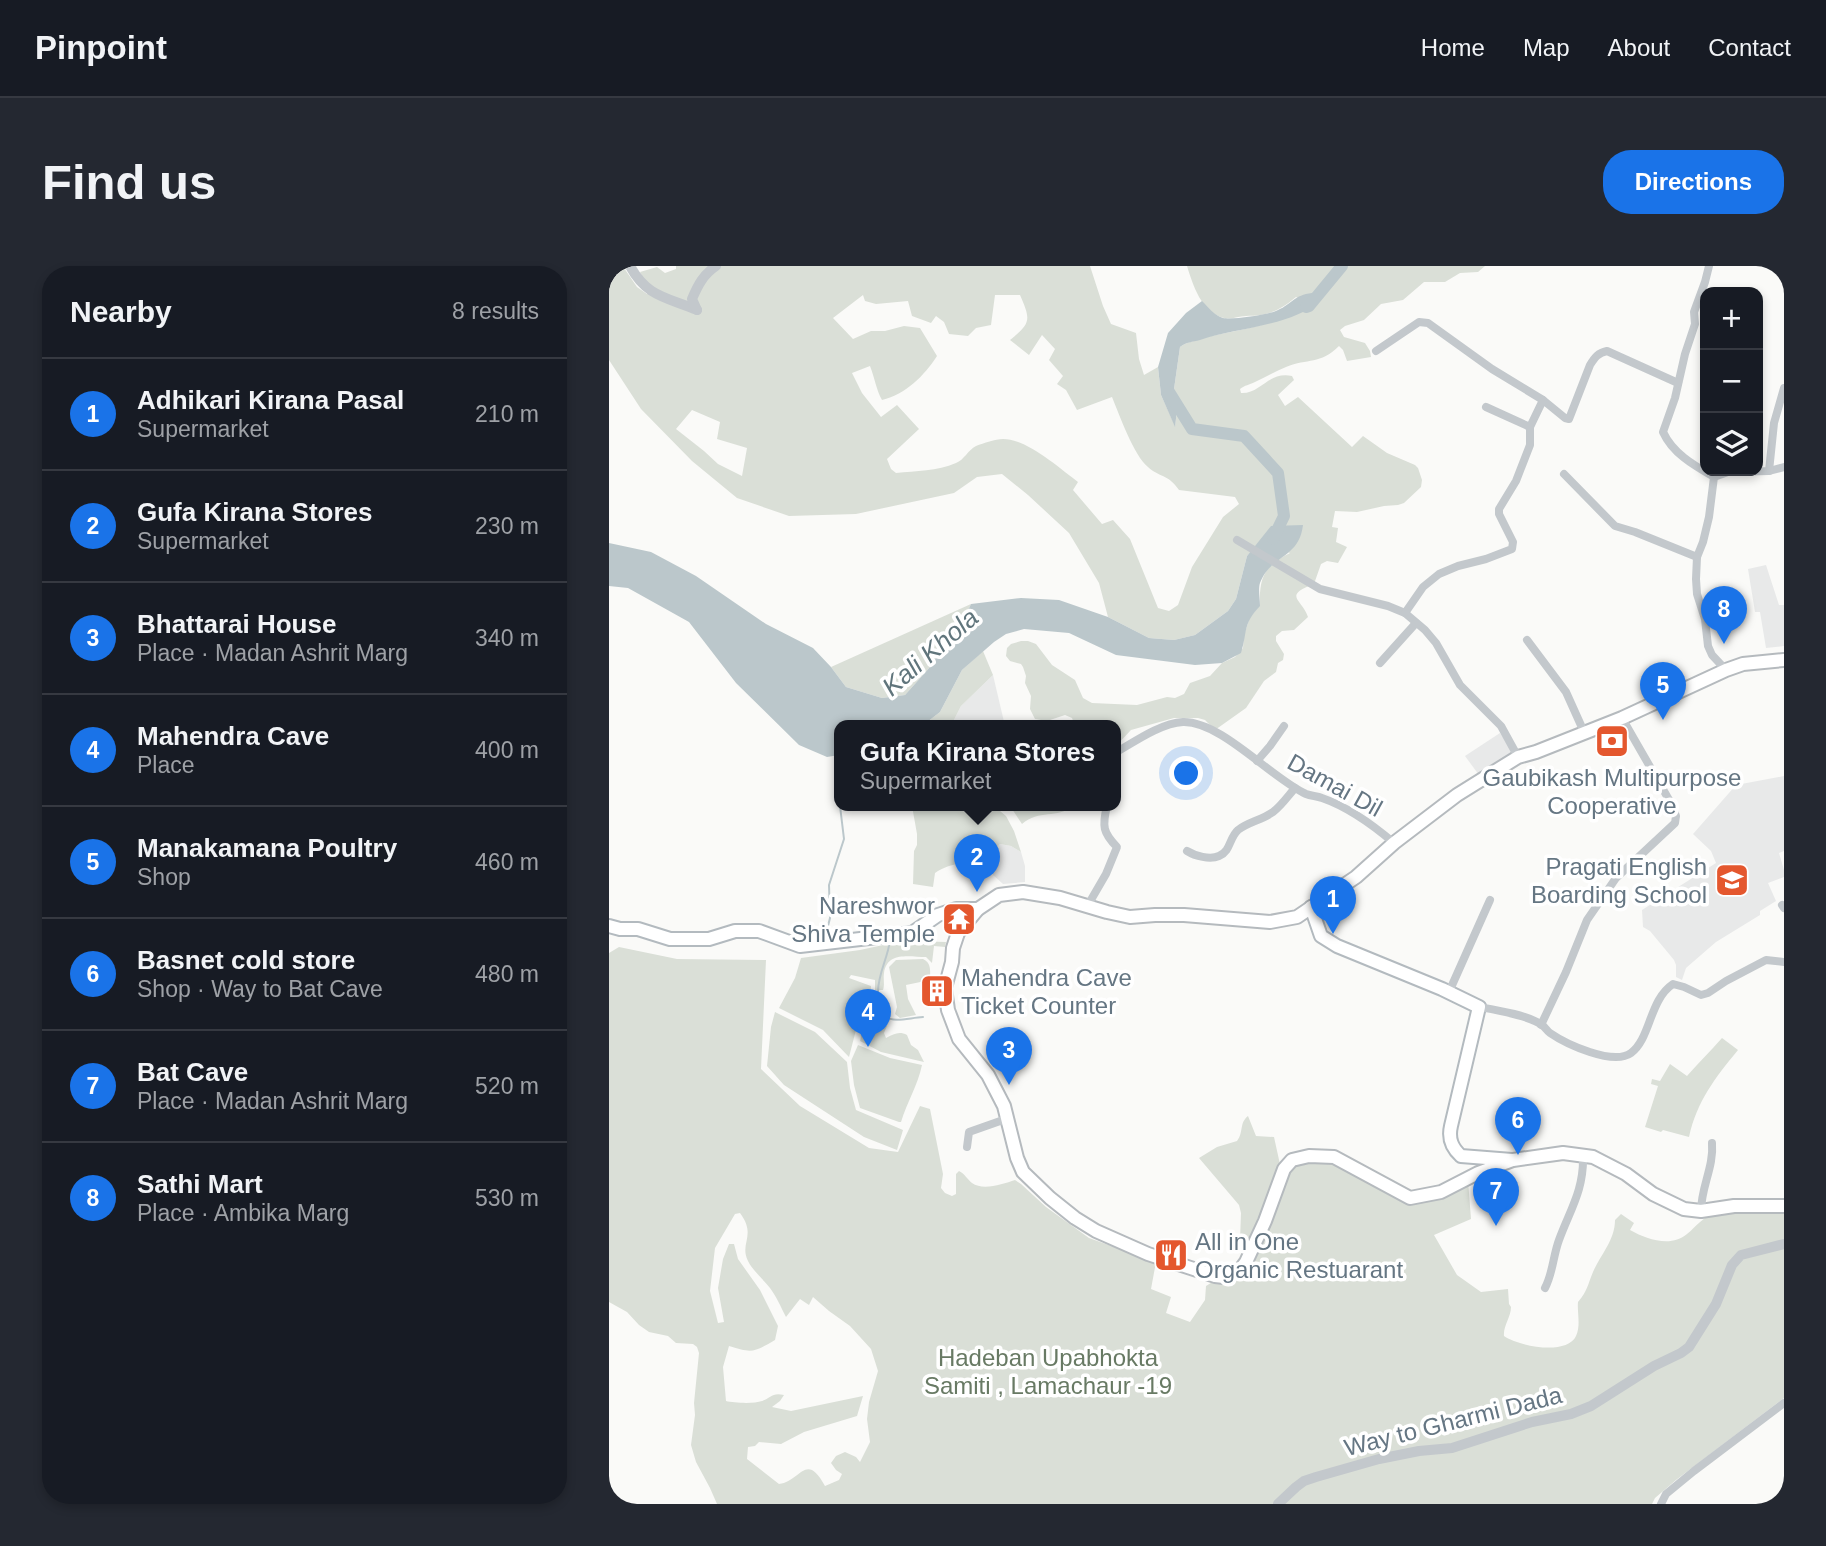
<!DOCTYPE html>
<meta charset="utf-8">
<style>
:root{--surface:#171b24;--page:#242831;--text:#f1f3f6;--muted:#9ea1a6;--line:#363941;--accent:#1a73e8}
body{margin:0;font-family:Arial,sans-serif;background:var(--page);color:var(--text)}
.controls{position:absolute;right:21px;top:21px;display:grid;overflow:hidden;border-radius:14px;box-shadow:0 4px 10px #0003}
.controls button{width:63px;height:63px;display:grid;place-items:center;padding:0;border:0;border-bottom:2px solid var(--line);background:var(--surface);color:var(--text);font:35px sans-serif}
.you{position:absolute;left:578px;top:508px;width:24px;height:24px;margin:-18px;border:5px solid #fff;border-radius:50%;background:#1a73e8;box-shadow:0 0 0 10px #1a73e833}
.badge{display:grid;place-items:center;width:46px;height:46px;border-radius:50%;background:var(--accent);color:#fff;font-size:23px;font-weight:700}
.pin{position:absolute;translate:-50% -58px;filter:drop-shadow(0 2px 4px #0008)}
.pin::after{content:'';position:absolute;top:37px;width:24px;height:21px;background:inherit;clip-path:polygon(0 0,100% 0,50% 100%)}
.popup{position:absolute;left:225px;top:454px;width:287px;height:91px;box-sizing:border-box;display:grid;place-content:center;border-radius:14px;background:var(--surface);filter:drop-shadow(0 2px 5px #0005);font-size:23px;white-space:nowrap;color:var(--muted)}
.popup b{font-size:26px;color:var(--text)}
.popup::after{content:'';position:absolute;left:50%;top:100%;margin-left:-14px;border:14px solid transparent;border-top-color:var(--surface)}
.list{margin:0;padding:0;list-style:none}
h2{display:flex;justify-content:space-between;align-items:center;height:91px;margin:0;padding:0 28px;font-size:30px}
h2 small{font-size:23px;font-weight:400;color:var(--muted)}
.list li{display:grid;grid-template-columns:46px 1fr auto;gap:21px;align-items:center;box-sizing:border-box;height:112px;padding:0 28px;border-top:2px solid var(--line)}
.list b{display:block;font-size:26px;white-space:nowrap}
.list p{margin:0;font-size:23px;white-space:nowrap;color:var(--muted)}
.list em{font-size:23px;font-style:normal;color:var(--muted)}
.icon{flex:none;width:38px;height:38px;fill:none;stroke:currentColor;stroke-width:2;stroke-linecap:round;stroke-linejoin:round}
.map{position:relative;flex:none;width:1175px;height:1238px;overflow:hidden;border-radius:28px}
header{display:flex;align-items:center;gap:42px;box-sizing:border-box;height:98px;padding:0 35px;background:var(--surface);border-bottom:2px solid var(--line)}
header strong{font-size:33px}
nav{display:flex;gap:38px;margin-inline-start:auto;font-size:24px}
.intro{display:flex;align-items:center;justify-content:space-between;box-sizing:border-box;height:168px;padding:0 42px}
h1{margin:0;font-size:49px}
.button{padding:18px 32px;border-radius:28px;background:var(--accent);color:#fff;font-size:24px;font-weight:700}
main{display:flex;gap:42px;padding:0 42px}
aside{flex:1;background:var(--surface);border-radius:28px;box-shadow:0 4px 10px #0003}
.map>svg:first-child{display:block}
.built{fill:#e8e9e9}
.green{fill:#dadfd7;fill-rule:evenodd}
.water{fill:#bbc7cb}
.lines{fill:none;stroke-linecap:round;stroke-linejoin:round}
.stream{stroke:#bbc7cb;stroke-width:2}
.river{stroke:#bbc7cb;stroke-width:12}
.secondary-casing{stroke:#b3babf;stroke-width:16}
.primary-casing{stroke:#b5babe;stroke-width:16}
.minor{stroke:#c3c8cc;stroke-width:8}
.tertiary{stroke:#c3c8cc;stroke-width:10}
.secondary{stroke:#fff;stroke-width:12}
.primary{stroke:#fff;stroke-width:12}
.labels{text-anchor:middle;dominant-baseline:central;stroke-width:7;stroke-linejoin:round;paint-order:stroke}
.poi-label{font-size:24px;fill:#657683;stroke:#fff;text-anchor:end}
.street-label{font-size:24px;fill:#657683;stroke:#fff}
.park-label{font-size:24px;fill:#687a64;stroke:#fff}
.water-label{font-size:26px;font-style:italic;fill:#60757c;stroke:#fff}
</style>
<header>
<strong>Pinpoint</strong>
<nav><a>Home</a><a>Map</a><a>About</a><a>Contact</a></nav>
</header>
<div class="intro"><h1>Find us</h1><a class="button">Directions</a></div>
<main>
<aside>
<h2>Nearby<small>8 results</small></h2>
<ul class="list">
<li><span class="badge">1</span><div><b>Adhikari Kirana Pasal</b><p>Supermarket</p></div><em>210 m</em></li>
<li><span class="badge">2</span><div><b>Gufa Kirana Stores</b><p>Supermarket</p></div><em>230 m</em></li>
<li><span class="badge">3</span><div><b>Bhattarai House</b><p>Place · Madan Ashrit Marg</p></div><em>340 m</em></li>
<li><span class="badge">4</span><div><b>Mahendra Cave</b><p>Place</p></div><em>400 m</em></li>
<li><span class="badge">5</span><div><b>Manakamana Poultry</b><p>Shop</p></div><em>460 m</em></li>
<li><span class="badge">6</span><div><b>Basnet cold store</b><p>Shop · Way to Bat Cave</p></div><em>480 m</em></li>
<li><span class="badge">7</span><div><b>Bat Cave</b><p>Place · Madan Ashrit Marg</p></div><em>520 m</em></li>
<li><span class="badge">8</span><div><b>Sathi Mart</b><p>Place · Ambika Marg</p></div><em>530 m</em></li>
</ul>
</aside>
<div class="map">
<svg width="1175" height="1238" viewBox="0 0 1175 1238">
<rect width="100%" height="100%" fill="#fafaf8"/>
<g class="built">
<polygon points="1157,299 1170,339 1175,339 1175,380 1157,382 1151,346 1146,346 1139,303"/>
<polygon points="384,409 396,460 342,460 352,440"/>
<polygon points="891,467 904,486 870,509 856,490"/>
<polygon points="1175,510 1175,585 1170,587 1175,604 1175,611 1159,617 1167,635 1151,645 1151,649 1107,676 1077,702 1073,714 1067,711 1067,699 1065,694 1041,665 1034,661 1033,644 1107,597 1102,585 1084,568 1127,519"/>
<polygon points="391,578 402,580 412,586 416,600 416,616 394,618 384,609 382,587"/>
</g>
<g class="green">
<path d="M67,0H481L494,40L502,58L527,67L530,93L535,109L549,101L552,129L566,160L569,136L565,123L571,81C578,76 583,76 591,73C607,68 624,66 640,62C662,57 683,50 704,41L687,31C670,45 659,50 637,50C629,50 622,54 615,52C592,46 584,19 578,0H876L869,6L851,7L836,16H815L794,34L772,38L755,54L736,60L731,64L735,71L756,77L761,85L762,91L738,95L734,84L730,80C711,99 699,92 677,101C667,105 657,111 646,116C640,119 636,119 631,123L632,127C652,128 659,105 683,110L685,114L669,129L676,140L689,131L743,181L754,170L778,187L806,199L809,202L813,214L812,221L795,237L789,239L775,240L748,246L726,245L723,261L729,262L727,276L738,281L729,297L718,295L712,298L705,318C673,330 693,333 699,351L685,364L673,365L667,370V375L675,388L674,394L669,397L667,406L655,415L637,442L606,464L596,454L589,452H565L522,464L506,481V460H466L463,452L456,449L438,455L426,453L421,443L422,430L416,417L417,410L414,401L412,398L401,395L397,390L398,382L402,378L412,375H419L427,378L443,399L466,414L474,432L483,437L528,439L558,431L566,432L575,428L581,417L601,410L613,397L626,391L634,382L635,369L641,351L651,339C650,312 655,300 681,287L650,276L638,290L627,333L619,345L586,369L565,374L540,372L499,351L490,317L460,267L419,229L393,208L368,211L345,227L247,248L180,250L128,232L83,195L32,143L0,94V9L9,7L15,2L28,21L38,28V19L31,6L48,1L56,7L67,3ZM254,29L256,35L267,38L299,35L303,50L322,57L327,50L335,56L340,68L359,70L367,62L382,59L386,29H411C422,54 422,57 401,74L420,89L433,69L446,83L440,94L454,110L448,118L457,124L468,144L503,131C510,148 525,190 539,201C551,212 558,207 570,224L626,231L630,238L614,251L583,301L569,339L560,345L549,342L521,273L504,254L493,258L464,224L469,216C450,202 418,173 394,173C386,173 375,177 367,180C359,184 355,194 347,197C328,205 307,205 287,207L282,203L278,193L310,163L288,139L272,151L253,127L243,107L261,100C266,113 267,123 273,134C297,128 315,110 328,90L311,62L295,60L276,65H262L244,73L224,52ZM83,144L111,156L108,173L138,182L133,210L109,198L95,185L67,163Z"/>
<polygon points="362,338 351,361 335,379 322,400 296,429 273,432 237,421 222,401"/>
<polygon points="374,385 384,409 352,440 342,460 313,460 331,446 353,404"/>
<path d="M303,540H385L397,550L405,565L412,586L402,580L391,578C388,581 386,584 383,586C366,598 342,595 326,607L324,621L304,618L305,585L308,579V568Z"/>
<path d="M401,540H464C448,553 430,543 413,558Z"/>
<path d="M306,675L337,676L336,681L325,680L323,697L317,691C301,691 278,685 275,707C274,713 276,718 274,724H266V714L242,709L240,712L262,720L260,749L248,760L240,791L214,764L170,742L186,712L192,692L251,684L288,676Z"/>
<path d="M10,681L68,693L157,694L152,803L191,840L260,882L289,886L311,840L321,843L334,908L332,922L336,927L343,930L347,928V908L350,905C356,908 358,913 363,917C374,925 394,918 406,914L412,918L437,941L480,972L547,996L542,1023L562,1031L557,1047L581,1056L596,1034L597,1020L605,1015L625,1011L638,982L631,974L632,947L630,939L590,892L608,881L628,875C635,866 630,857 639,850L647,870L665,871L672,903L676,904L699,895L725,896L794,933L800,938L836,930L859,914L862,953L825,969L848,1009L872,1026L899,1023L900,1038L902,1041C902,1051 894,1060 895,1070C909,1080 958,1090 967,1070C972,1059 968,1047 969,1036C978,1026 979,1018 984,1006C992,988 1006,974 1006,954L1012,948L1025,957L1021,964C1037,973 1062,982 1078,968C1088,960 1095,949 1109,946C1127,943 1156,946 1175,946V1132L1067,1214L1046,1232L1043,1238H108L101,1222L87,1196L82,1179L86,1149L85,1137L90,1087L88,1081L84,1078L67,1077L59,1070L40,1066L30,1059L18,1046L0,1036V687ZM131,947C148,970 130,977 139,995C144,1005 154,1013 161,1022C167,1030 172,1041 177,1051L191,1033L200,1039L204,1031L220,1045L241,1060L262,1083L269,1105L260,1136L258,1153L261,1176L251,1196L247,1191L236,1186L227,1190L222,1197L227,1204L233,1208L230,1214L216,1220C197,1185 192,1215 170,1218L138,1193L139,1181L146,1180L150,1176L172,1178L195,1166L248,1150L254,1130L182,1145L163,1141L171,1135L175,1129C163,1126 162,1132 153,1135C145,1138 125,1137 117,1135L114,1101L120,1080C143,1087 144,1087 166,1074L169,1060L151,1024L129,993L125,978H120L114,993L109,1022L115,1056L109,1057L101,1025L106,982L126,948Z"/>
<path d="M314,693C323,697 321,706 321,714L297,719L299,733L307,749L291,752L286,748L288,741L280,701L287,694Z"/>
<polygon points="166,746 206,766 238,796 241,822 247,844 294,864 288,884 255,871 175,819 158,800 162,761"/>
<path d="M255,757L267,763V757L278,760L275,767L277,772C285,768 290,765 298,769L302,779L309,784L315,796L272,786L251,775Z"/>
<path d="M1113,772L1129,784C1106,812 1088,835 1080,871L1054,864L1052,866L1036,861L1049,820L1042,818L1043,813L1051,815L1061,798L1078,810C1089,797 1102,785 1113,772Z"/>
<path d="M249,779L281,792L313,799C309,819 298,836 292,856H290L251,842L245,819L242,795Z"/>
</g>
<g class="water">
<path d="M703,27L710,35C684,60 625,62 591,74C583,76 578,76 571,81L565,123L569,136L566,161L552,129L549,101L559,67L577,47L593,35C599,41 605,49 614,52C623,54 660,49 669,44C683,38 685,29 703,27Z"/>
<path d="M694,259C690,293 661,289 651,317C649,323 651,333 651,340C633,359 639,365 632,387L613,397L586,399L507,389L460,367L415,363L397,368L385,376L353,404L331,446L313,460H230V489L218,491L190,479L127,417L80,356L19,322L0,320V277L42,286L87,310L157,358L204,382L222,401L237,421L273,432L296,429L322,400L335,379L351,361L362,338L412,332L450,334L499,351L540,372L565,374L586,369L619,345L627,333L638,290L662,260Z"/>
</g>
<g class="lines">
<g class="stream">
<polyline points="230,487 228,498 230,520"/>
<polyline points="216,672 221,652 220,619 235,573 231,540"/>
<path d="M269,726C269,707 279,692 281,674"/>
<path d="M269,728L268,746C282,759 297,752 314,751"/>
</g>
<g class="river">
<polyline points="697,41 700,40 733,0"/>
<polyline points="560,126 583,163 635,170 669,207 675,250 664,273"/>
</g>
<g class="secondary-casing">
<g id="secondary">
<path d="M702,641L712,670L728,680L833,723L870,741L842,860C839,873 843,882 852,890L903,894"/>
<polyline points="0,660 11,663 29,663 61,673 100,673 126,665 150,665 191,680 303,667 329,649 347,643 369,643"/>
</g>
</g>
<g class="primary-casing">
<polyline id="primary" points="1175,394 1134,398 1117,404 1013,452 927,486 909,491 848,529 785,577 747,611 688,651 661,656 575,649 546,649 521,651 498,646 451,632 414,626 390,629 369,643 349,667 344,682 343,696 336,722 339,744 350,773 379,809 395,840 408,892 414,906 441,932 466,952 487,965 539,988 606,1010 615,1011 624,1008 631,1004 637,996 656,955 675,903 683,894 700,890 725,891 801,932 832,926 869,907 904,894 954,887 984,891 1017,908 1044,928 1075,943 1092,945 1125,940 1175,940"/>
</g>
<g class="minor">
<path d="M1100,0L1096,16L1085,46L1086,58L1076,88L1066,132L1054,166C1064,188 1086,200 1105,211"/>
<path d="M767,85L810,56L819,57L883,103L934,134L956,152L960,153L981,99C986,91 989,87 998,85L1069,117"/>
<polyline points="877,141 921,161"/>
<polyline points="1160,205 1175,201"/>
<polyline points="955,208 1006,260 1026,266 1088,291"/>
<polyline points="1105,211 1100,251 1094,276 1088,291 1087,313 1088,328 1096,353 1099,380 1103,389 1117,404"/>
<polyline points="1105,211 1119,206 1160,205 1165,157 1175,122"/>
<polyline points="628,274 711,323 779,340 796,347 816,364 827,377 851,419 892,460 909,491"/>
<polyline points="796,347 814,321 830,308 849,300 877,293 903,283 904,276 890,248 890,243 907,215 921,179 921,161 934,134"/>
<polyline points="918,374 957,426 975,466"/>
<polyline points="771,397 807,357"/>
<path d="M506,487C525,476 552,457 574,456C612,455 662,512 697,528C702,530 708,530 713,532C739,541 764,559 785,577"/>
<polyline points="648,495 661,480 675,460"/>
<path d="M578,585C586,590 601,594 610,590C622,585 620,572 629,564C639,556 653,554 664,546C672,540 679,530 686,522"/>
<path d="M479,639L497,608L508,581C494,567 493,560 498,540"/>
<polyline points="1173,639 1175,642"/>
<polyline points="840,726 881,634"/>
<path d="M870,741C887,744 919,749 933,759C936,761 938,765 941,767C957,778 1004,800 1022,787C1042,772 1040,734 1064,718L1075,721L1092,729L1099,727L1117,715L1157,694L1175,696"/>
<polyline points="932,759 957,706 978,654 1007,612 1066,557 1067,550 1063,539 1013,452"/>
<polyline points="358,881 360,866 394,854 399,859"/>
<path d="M1092,945C1092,921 1105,901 1103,877"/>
<path d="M936,1022C944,1007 944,990 950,974C961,944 975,924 974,890"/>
<polyline points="1052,1238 1057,1228 1085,1205 1175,1137"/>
</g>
<g class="tertiary">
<path d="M21,0C38,31 57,31 88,44"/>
<path d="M88,44L83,33C89,19 94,9 107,0"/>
<polyline points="669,1238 687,1221 695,1215 707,1211 770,1193 810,1185 843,1182 923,1156 962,1148 982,1140 1045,1100 1072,1087 1080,1081 1107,1038 1123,999 1132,989 1175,978"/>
</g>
<use href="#secondary" class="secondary"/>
<use href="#primary" class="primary"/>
</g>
<defs>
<g id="bank-square" transform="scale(1.75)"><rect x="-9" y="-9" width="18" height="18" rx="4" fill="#e4572e" stroke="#fff"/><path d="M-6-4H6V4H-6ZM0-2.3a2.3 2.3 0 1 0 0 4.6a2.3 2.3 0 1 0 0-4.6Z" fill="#fff"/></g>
<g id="school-square" transform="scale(1.75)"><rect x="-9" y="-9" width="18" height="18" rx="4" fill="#e4572e" stroke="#fff"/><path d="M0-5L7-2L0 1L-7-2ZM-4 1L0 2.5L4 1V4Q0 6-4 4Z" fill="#fff"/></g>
<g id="temple-square" transform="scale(1.75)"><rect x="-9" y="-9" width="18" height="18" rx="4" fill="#e4572e" stroke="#fff"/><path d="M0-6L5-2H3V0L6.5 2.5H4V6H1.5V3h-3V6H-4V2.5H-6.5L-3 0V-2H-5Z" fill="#fff"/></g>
<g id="building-square" transform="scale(1.75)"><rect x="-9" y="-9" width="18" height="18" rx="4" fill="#e4572e" stroke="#fff"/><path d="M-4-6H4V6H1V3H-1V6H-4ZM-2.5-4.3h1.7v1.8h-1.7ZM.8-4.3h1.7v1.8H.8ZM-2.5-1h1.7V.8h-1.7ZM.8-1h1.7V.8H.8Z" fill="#fff"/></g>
<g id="restaurant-square" transform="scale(1.75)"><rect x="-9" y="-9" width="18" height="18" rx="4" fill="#e4572e" stroke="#fff"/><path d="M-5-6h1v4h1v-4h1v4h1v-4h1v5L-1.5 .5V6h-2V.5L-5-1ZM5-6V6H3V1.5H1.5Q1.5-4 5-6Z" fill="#fff"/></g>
</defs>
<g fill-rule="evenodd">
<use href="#bank-square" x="1003" y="475"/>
<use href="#school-square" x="1123" y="614"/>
<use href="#temple-square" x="350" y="653"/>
<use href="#building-square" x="328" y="725"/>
<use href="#restaurant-square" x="562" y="989"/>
</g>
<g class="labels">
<g class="poi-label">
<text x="1003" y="511" text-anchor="middle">Gaubikash Multipurpose<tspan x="1003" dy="28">Cooperative</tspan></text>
<text x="1098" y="600">Pragati English<tspan x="1098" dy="28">Boarding School</tspan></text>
<text x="326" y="639">Nareshwor<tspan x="326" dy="28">Shiva Temple</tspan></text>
<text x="352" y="711" text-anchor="start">Mahendra Cave<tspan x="352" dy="28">Ticket Counter</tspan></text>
<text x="586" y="975" text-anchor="start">All in One<tspan x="586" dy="28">Organic Restuarant</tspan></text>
</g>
<g class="street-label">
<text transform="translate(726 519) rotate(29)">Damai Dil</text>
<text transform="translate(844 1155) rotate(-14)">Way to Gharmi Dada</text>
</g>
<g class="park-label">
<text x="439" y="1091">Hadeban Upabhokta<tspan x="439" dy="28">Samiti , Lamachaur -19</tspan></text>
</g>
<g class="water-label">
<text transform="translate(321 386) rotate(-41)">Kali Khola</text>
</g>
</g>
</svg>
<div class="controls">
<button>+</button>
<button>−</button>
<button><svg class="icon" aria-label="layers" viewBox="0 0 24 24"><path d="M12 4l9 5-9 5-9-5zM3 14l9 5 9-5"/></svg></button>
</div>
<div class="you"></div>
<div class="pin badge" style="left:724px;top:668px">1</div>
<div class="pin badge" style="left:368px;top:626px">2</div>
<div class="popup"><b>Gufa Kirana Stores</b>Supermarket</div>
<div class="pin badge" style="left:400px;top:819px">3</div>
<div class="pin badge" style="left:259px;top:781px">4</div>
<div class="pin badge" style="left:1054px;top:454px">5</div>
<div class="pin badge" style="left:909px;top:889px">6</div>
<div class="pin badge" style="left:887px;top:960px">7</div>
<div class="pin badge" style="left:1115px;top:378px">8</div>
</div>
</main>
